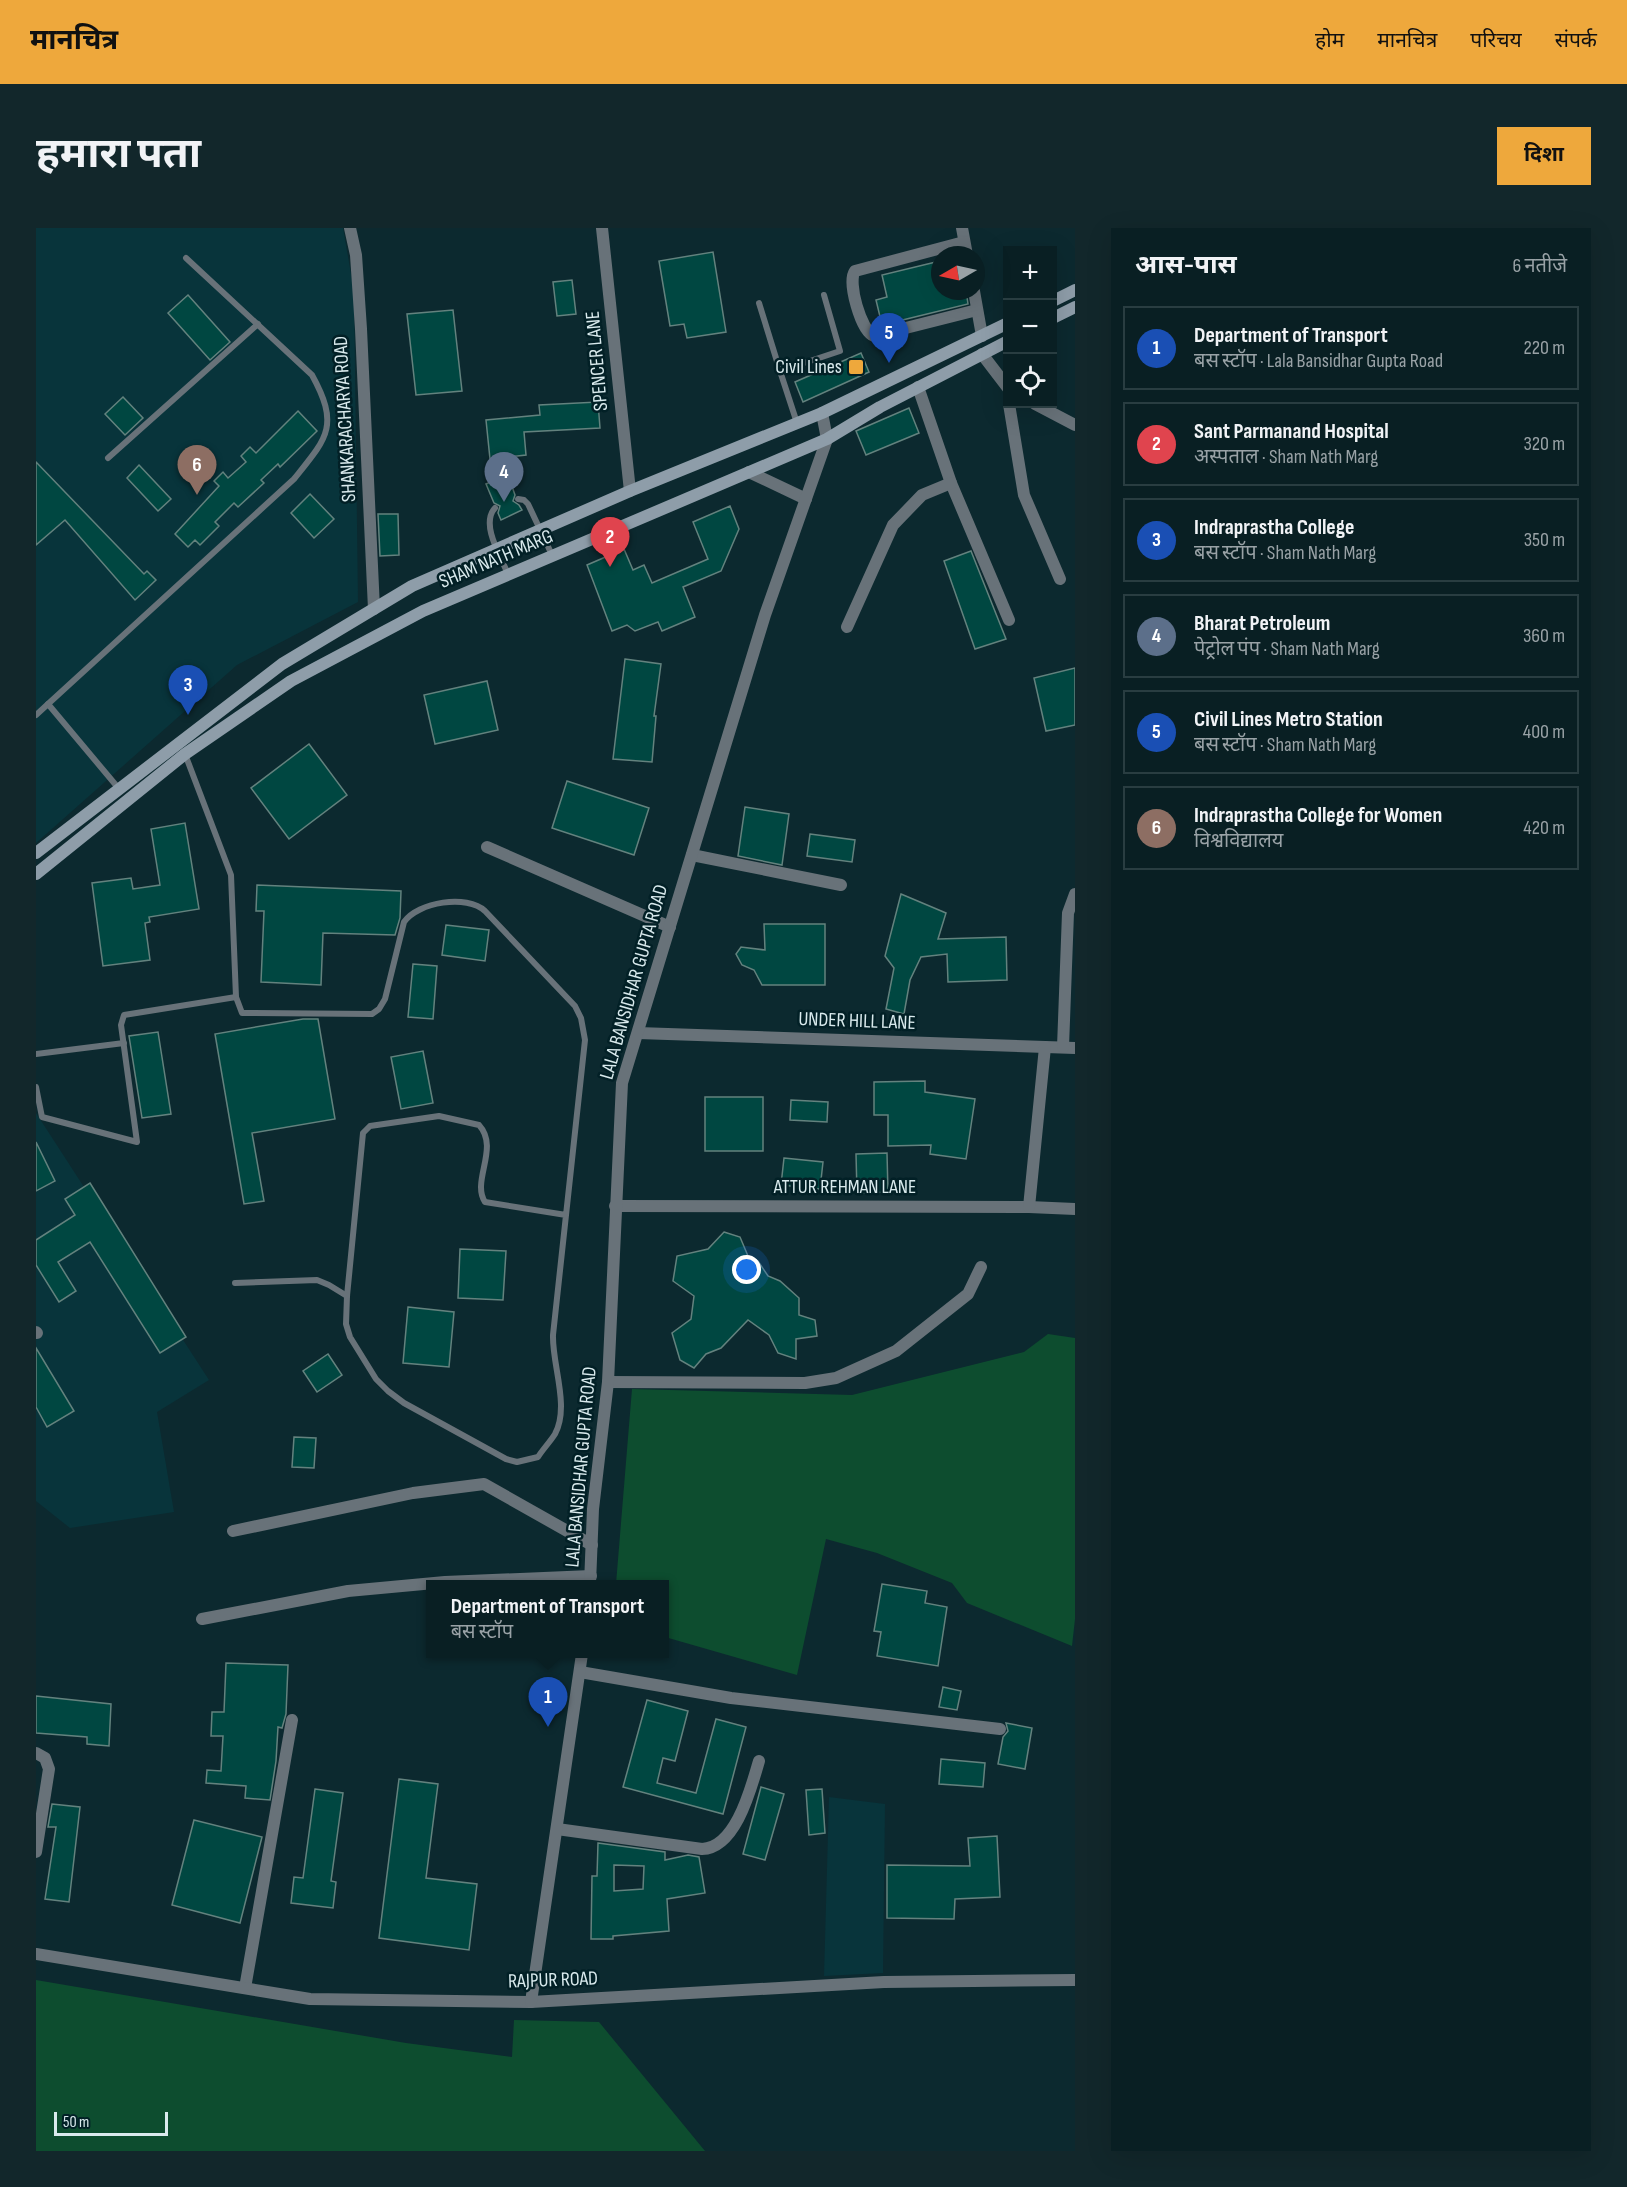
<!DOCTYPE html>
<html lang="hi">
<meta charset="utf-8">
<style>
:root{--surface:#091f23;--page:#12272b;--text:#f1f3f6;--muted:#99a2a6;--line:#293d41;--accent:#eea83c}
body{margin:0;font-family:"Sofia Sans Condensed","Noto Sans Devanagari",sans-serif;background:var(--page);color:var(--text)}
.controls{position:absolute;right:18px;top:18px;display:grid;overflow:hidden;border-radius:0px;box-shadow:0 6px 24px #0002}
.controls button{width:54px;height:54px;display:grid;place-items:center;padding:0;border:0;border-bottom:2px solid var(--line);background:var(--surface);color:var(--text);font:30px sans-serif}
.compass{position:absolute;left:895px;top:18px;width:54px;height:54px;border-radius:50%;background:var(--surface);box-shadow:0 6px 24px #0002;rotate:261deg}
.scale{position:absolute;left:18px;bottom:15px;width:114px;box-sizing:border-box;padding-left:6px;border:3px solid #d9eaed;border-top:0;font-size:16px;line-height:21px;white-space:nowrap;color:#d9eaed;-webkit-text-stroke:4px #022026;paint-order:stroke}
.you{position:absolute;left:711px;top:1042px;width:21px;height:21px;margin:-15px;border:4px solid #fff;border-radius:50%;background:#1a73e8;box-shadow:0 0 0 9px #1a73e833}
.badge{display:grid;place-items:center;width:39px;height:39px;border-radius:50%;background:var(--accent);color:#fff;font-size:20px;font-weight:700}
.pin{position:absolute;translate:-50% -50px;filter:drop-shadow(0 2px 3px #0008)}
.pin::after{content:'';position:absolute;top:32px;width:21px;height:18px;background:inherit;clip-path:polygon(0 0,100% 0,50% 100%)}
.popup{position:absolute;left:390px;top:1352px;width:243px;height:78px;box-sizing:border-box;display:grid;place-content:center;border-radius:0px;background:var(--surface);filter:drop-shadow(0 2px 4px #0005);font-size:20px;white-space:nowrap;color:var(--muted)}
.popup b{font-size:22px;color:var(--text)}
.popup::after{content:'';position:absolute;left:50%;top:100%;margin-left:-12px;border:12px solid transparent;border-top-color:var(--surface)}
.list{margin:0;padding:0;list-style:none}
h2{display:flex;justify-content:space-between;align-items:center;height:78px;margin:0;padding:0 24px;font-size:26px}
h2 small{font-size:20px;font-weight:400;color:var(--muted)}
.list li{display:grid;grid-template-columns:39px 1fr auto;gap:18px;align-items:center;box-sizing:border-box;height:84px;margin:0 12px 12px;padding:0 12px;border:2px solid var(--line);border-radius:0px}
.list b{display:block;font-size:22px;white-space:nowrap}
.list p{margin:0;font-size:20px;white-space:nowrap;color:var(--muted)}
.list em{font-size:20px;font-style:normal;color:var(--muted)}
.icon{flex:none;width:33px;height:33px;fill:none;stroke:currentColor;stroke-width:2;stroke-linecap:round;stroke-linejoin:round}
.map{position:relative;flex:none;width:1039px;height:1923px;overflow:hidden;border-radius:0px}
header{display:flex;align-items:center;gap:36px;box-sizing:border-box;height:84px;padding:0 30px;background:var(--accent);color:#111}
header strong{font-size:28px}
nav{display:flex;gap:33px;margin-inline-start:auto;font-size:21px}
.intro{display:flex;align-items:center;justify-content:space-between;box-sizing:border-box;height:144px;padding:0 36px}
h1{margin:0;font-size:42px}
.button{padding:15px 27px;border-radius:0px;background:var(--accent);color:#111;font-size:21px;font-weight:700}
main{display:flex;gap:36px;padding:0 36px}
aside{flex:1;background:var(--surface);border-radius:0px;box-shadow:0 6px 24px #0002}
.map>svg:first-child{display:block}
.built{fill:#08343b}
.green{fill:#0d4d2f}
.building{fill:#004741;stroke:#63827e;stroke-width:1.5;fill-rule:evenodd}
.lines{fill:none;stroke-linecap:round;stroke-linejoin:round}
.service{stroke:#687279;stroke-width:6}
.minor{stroke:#687279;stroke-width:12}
.tertiary{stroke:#687279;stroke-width:12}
.secondary{stroke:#8e9da9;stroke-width:12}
.poi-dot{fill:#eea83c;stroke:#022026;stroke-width:2}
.labels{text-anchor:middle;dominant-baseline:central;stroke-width:5;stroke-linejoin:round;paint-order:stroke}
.street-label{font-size:20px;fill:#d9eaed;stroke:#022026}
.poi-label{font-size:20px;fill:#d9eaed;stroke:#022026;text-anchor:end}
</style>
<header>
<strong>मानचित्र</strong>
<nav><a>होम</a><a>मानचित्र</a><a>परिचय</a><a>संपर्क</a></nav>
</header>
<div class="intro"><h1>हमारा पता</h1><a class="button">दिशा</a></div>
<main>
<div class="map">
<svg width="1039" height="1923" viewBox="0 0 1039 1923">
<rect width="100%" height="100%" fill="#0c292f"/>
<g class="built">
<polygon points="0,0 307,0 318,63 322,374 201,437 0,615"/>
<polygon points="0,885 173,1152 121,1184 138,1284 34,1300 0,1273"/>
<polygon points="793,1569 849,1576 847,1745 788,1748"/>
</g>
<g class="green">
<polygon points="1012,1106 1039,1110 1039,1391 1036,1418 931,1375 916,1355 841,1325 790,1311 761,1447 629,1409 629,1356 580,1356 596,1161 816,1167 988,1124"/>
<polygon points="0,1752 370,1815 476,1829 478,1792 563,1794 669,1923 0,1923"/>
</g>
<g class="building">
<polygon points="677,24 690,104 651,110 648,96 634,98 623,33"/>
<polygon points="904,33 904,63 930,63 932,76 846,97 840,72 851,69 846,47"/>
<polygon points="536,52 540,86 521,88 517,54"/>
<polygon points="152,67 194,114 174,132 132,85"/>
<polygon points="417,82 426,163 380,167 371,86"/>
<polygon points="825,125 833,144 767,174 759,154"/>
<polygon points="87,169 107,190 89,207 69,186"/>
<polygon points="562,174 564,200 488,204 490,227 454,231 450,192 504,187 503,177"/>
<polygon points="873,180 883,205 830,227 820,203"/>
<polygon points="262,183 281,203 244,239 242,236 225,252 228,255 202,279 198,275 179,294 183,298 164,317 159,312 152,319 139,306 183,258 178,253 187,244 192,250 210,234 205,228 214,219 220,225"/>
<polygon points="0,234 108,346 111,343 120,352 99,372 29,292 0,317"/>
<polygon points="103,237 135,271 122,283 91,250"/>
<polygon points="472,247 479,267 477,273 483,277 486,282 465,292 462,285 464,278 458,275 450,256"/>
<polygon points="274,266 298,291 278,310 255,285"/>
<polygon points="694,278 703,301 685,343 647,359 659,389 626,403 622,394 599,403 591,397 576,403 551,337 588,321 597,342 608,337 616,355 672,331 657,294"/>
<polygon points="342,286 362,286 363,327 344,328"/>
<polygon points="935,323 970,411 939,421 908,333"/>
<polygon points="589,431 625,436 618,488 620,488 616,534 577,531"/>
<polygon points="1039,440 1039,497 1010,503 998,450"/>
<polygon points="451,453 462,502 399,516 388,467"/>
<polygon points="273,516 311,567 253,611 215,560"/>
<polygon points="531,553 613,580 598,627 516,600"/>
<polygon points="709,579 753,586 746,637 702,628"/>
<polygon points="149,595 163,681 113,689 114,694 109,695 114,732 67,738 56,655 95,650 97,661 124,657 115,601"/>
<polygon points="774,606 819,612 816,634 771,628"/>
<polygon points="221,657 365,663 364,690 359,707 287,705 285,757 225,754 228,683 220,683"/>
<polygon points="865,666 910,685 902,711 970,709 971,752 912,754 911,726 885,729 874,752 868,786 850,781 858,740 849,728"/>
<polygon points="728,696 789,696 789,757 726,757 718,742 706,737 700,726 705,719 729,722"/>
<polygon points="410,697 453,702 449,733 406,727"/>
<polygon points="377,736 401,738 397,791 372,789"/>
<polygon points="267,791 282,791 299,891 216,905 228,973 208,976 179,806"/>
<polygon points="122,804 135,886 106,890 93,808"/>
<polygon points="387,823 397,875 365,881 355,829"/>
<polygon points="889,853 889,864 939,871 930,931 894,926 895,917 852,918 852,887 838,887 838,854"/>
<rect x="669" y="869" width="58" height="54"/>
<polygon points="755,872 792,874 791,894 754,892"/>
<polygon points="0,914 19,953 0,963"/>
<polygon points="851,925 852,964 821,965 820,926"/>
<polygon points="748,930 787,934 784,961 745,957"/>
<polygon points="54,955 150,1109 124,1125 54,1014 22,1034 40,1063 23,1074 0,1037 0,1012 39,987 29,971"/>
<polygon points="688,1004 704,1009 712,1028 722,1033 732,1048 744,1053 763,1070 763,1087 779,1092 781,1108 760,1111 760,1131 742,1125 733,1107 712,1092 685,1120 670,1126 658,1140 644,1132 636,1105 655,1091 658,1068 637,1053 641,1028 672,1021"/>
<polygon points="424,1021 470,1023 467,1072 422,1070"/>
<polygon points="372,1079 418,1084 413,1139 367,1135"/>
<polygon points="0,1120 38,1183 11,1199 0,1179"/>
<polygon points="292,1126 306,1147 281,1164 267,1143"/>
<polygon points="258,1209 280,1210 278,1240 256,1239"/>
<polygon points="846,1356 891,1363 889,1375 911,1379 902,1438 841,1428 845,1404 838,1403"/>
<polygon points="190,1435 252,1437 250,1486 246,1500 242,1499 240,1533 234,1572 209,1570 210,1558 170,1555 171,1542 185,1543 187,1508 175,1508 176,1484 188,1484"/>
<polygon points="907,1459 925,1463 921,1482 903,1479"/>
<polygon points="0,1468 75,1476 73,1518 51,1516 51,1509 0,1505"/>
<polygon points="611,1472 652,1483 639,1533 627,1530 621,1555 660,1565 680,1491 710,1499 687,1586 587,1559"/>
<polygon points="970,1495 996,1500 989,1541 962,1536 967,1509 972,1503"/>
<polygon points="905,1531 949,1535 947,1559 903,1556"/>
<polygon points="363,1551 402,1556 390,1650 441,1656 433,1722 343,1710"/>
<polygon points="725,1559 748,1566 729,1632 707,1626"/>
<polygon points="279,1561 307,1565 295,1653 300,1654 297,1680 255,1675 258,1649 267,1650"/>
<polygon points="786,1561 789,1605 773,1607 770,1562"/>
<polygon points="16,1576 44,1579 33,1674 9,1671 20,1599 12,1599"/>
<polygon points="158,1592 226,1609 204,1695 136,1677"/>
<polygon points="961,1608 964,1669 919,1671 918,1691 851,1690 851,1637 934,1638 932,1610"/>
<path d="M562,1615L629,1624V1632L652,1627L663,1629L669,1665L631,1671L633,1703L577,1708V1711H555L556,1648H561ZM578,1637L608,1638L607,1661L578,1663Z"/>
</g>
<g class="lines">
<g class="service">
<polyline points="723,75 744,143"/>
<polyline points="761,195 744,143 804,123 788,67"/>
<polyline points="72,230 222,96"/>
<polyline points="482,271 488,272 492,276 516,327"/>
<path d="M459,280C444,296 465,329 472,346"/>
<path d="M12,476L258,251C291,210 304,198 276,147L150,30"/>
<polyline points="0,487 12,476 84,562"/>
<path d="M149,526L195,647L200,769L206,785L336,786L343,781L349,771L368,694C382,674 431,666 449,683L539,778L545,790L549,812L517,1107C516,1137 534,1178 519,1206C514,1214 507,1221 502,1229L481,1234L470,1231L368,1175L352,1163L340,1151L314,1109L310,1096L311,1068L327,905L334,898L403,888L443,897C464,920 435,953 449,974L530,987"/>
<polyline points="0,826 88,815"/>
<polyline points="0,859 6,889 101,914 85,797 88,787 200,769"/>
<polyline points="199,1055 281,1052 293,1057 311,1068"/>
</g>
<g class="minor">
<polyline points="314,0 320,27 325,101 338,381"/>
<polyline points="566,0 594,263"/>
<polyline points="926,0 931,27"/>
<path d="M928,14L819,43C811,54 825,103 838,108L941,82"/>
<polyline points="938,63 946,108"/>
<polyline points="946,126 972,160"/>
<polyline points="882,159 915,255 973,392"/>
<polyline points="973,176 988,267 1024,351"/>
<polyline points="999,176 1039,197"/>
<polyline points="811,399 857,297 886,267 915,255"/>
<polyline points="451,619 634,699"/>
<polyline points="656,627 805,657"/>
<polyline points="602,805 1039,820"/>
<polyline points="1027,819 1032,685 1039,666"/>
<polyline points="579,978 993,979 1039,981"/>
<polyline points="993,979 1009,819"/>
<polyline points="0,1104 1,1105"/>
<polyline points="572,1154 769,1155 800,1150 860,1123 932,1066 945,1039"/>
<polyline points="197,1303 377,1265 448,1256 556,1317"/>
<polyline points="166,1391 312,1363 409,1354 555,1348"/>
<polyline points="544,1444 695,1470 964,1501"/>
<polyline points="0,1525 9,1530 13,1541 0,1624"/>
<path d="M521,1601L666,1621C700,1620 715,1560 723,1533"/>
<polyline points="209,1760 256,1492"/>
</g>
<g class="tertiary">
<polyline points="713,244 770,271"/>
<polyline points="554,1356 557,1281 572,1154 586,855 729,387 791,211 786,185"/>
<polyline points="0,1726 274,1771 495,1774 848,1754 1039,1752"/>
<polyline points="495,1774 546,1426"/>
</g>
<g class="secondary">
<polyline points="1017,73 1039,62"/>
<polyline points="1017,90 1039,79"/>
<polyline points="0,625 246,436 376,358 594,263 786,185 972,95"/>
<polyline points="0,646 149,526 255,453 387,383 791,211 844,179 972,113"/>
</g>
</g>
<rect class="poi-dot" x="812" y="131" width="16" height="16" rx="3"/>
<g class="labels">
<g class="street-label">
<text transform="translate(561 133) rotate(-95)">SPENCER LANE</text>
<text transform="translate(309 191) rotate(-93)">SHANKARACHARYA ROAD</text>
<text transform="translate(460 331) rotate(-23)">SHAM NATH MARG</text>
<text transform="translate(598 754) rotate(-74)">LALA BANSIDHAR GUPTA ROAD</text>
<text transform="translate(821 793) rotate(2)">UNDER HILL LANE</text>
<text x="809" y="959">ATTUR REHMAN LANE</text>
<text transform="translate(545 1239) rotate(-85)">LALA BANSIDHAR GUPTA ROAD</text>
<text transform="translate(517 1752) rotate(-2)">RAJPUR ROAD</text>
</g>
<g class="poi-label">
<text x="806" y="139">Civil Lines</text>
</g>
</g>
</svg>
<div class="controls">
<button>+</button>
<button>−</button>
<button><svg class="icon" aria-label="locate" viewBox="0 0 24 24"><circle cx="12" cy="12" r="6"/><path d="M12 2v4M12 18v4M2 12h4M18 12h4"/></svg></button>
</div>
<svg class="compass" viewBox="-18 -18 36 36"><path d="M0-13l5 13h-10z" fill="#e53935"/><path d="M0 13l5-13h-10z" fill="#99a2a6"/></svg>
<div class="scale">50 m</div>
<div class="you"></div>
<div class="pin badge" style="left:512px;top:1499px;background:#1a4fb4">1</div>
<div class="popup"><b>Department of Transport</b>बस स्टॉप</div>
<div class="pin badge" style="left:574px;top:339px;background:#e0444e">2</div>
<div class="pin badge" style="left:152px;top:487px;background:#1a4fb4">3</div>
<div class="pin badge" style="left:468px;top:274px;background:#5c6f8a">4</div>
<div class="pin badge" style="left:853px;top:135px;background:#1a4fb4">5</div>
<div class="pin badge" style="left:161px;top:267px;background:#8d6e63">6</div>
</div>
<aside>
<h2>आस-पास<small>6 नतीजे</small></h2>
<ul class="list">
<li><span class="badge" style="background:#1a4fb4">1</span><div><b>Department of Transport</b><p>बस स्टॉप · Lala Bansidhar Gupta Road</p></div><em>220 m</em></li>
<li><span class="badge" style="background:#e0444e">2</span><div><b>Sant Parmanand Hospital</b><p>अस्पताल · Sham Nath Marg</p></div><em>320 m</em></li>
<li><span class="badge" style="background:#1a4fb4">3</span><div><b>Indraprastha College</b><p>बस स्टॉप · Sham Nath Marg</p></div><em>350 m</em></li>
<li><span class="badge" style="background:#5c6f8a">4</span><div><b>Bharat Petroleum</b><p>पेट्रोल पंप · Sham Nath Marg</p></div><em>360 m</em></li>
<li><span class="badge" style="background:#1a4fb4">5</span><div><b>Civil Lines Metro Station</b><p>बस स्टॉप · Sham Nath Marg</p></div><em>400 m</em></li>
<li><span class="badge" style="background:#8d6e63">6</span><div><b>Indraprastha College for Women</b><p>विश्वविद्यालय</p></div><em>420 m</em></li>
</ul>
</aside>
</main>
